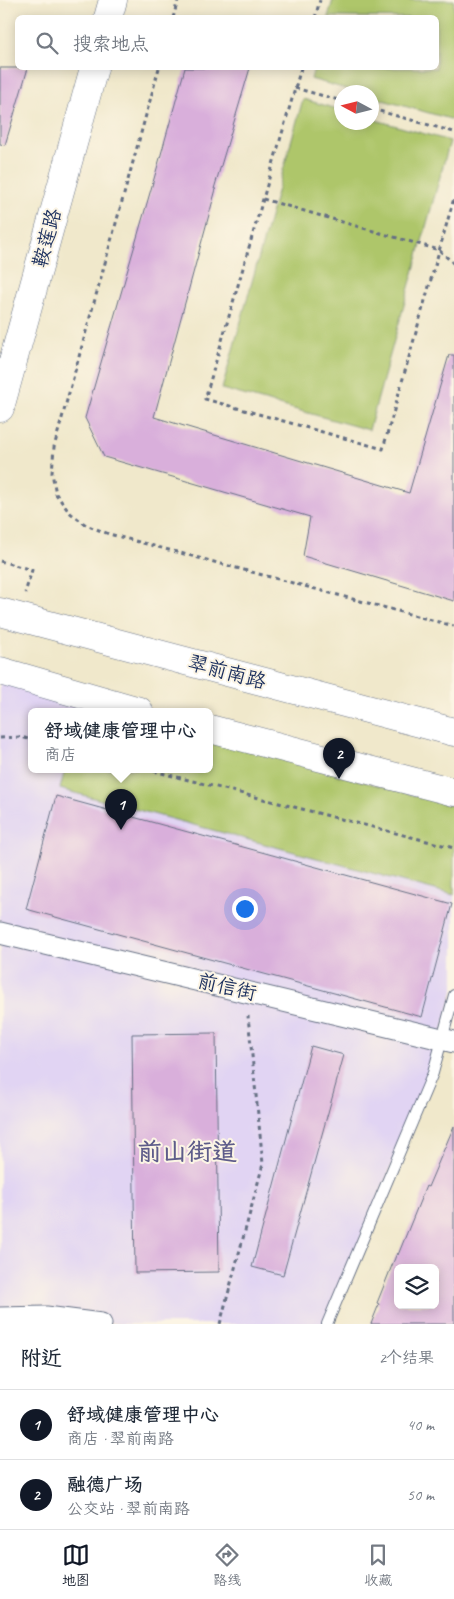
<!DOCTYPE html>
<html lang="zh">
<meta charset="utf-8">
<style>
:root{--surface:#fff;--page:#f2f2f3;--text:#1f2937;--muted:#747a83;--line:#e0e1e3;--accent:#111827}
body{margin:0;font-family:Caveat,"LXGW WenKai TC",sans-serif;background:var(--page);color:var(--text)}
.controls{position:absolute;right:15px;bottom:15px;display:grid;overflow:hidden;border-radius:8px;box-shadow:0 2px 12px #0003}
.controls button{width:45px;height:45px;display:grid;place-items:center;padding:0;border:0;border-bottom:1px solid var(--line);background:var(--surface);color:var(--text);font:25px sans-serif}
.compass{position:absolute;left:334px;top:85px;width:45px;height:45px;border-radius:50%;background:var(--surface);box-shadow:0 2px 12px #0003;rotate:277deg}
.you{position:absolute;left:244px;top:908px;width:18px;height:18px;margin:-12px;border:4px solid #fff;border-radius:50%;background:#1a73e8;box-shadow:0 0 0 8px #1a73e833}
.badge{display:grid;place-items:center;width:32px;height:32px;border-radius:50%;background:var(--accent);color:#fff;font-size:16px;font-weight:700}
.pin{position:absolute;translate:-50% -41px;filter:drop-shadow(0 1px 2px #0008)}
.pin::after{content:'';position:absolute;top:26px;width:18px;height:15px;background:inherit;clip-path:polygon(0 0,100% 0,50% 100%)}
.popup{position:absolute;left:28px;top:708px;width:185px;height:65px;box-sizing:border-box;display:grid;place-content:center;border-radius:8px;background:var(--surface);filter:drop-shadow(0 1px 4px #0005);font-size:16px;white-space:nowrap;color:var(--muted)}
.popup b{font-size:19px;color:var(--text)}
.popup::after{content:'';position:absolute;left:50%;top:100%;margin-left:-10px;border:10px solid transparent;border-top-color:var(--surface)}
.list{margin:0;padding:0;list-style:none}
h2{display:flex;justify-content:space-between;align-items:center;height:65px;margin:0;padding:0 20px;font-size:21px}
h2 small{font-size:16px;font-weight:400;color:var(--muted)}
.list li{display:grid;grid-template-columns:32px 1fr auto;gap:15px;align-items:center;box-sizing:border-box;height:70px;padding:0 20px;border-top:1px solid var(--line)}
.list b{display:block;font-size:19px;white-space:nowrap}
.list p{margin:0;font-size:16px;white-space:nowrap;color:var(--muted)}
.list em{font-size:16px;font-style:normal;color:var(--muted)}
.icon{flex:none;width:28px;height:28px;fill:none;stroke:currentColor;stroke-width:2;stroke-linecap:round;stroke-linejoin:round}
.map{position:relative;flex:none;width:454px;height:1324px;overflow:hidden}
.search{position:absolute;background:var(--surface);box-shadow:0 2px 12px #0003;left:15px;right:15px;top:15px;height:55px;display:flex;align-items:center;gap:12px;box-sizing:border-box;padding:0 18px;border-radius:8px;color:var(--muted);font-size:19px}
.sheet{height:205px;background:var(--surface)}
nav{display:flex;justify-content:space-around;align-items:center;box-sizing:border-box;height:70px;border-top:1px solid var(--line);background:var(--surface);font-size:14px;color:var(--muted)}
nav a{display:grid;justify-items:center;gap:2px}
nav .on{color:var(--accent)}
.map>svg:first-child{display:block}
.built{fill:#e1d4f3}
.green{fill:#aec66b;stroke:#647a64}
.building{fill:#d9afdb;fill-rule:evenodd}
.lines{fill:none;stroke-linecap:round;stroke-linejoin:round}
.lane-casing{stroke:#667084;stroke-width:12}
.street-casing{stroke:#667084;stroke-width:23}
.secondary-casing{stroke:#667084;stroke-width:29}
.path{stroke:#667084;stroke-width:3;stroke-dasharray:4 4;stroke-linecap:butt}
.lane{stroke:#fff;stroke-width:10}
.street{stroke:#fff;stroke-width:21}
.secondary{stroke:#fff;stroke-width:28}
.labels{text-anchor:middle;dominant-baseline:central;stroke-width:4;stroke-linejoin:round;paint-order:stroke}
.street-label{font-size:20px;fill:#1b2f5e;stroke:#fcf5e5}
.district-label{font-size:25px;font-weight:bold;fill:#5e5c8a;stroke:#fcf5e5}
</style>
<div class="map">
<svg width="454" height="1324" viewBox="0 0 454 1324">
<rect width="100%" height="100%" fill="#fcf5e5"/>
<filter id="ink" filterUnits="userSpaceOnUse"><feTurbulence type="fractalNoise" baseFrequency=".02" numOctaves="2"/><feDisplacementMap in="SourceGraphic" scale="10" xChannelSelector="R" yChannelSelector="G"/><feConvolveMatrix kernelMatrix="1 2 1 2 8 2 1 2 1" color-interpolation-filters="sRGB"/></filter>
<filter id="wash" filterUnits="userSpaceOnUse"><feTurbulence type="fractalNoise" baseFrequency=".0096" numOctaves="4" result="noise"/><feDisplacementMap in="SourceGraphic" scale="20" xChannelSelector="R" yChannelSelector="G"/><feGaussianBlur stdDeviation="1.12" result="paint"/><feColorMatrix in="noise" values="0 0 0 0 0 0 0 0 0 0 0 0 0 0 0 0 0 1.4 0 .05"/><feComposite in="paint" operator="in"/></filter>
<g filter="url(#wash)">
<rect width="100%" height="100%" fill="#f0e8cb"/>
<g class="built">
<polygon points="0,673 129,711 32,711 32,769 210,769 454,795 454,988 441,1036 0,931"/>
<polygon points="0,935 439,1041 431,1073 324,1324 121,1324 45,1314 0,1316"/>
</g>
<g class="green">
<polygon points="333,0 454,0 454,120 372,97 372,92 357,92 311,79 314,68 436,68 436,18 328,17"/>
<polygon points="303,99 341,110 342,122 372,122 372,119 450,141 369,430 222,389"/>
<polygon points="210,740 454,806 454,895 60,789 65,769 210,769"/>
</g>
<g id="blocks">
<g class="building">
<polygon points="0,68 28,68 5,145 0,144"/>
<polygon points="185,68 250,68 214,189 216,189 154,417 409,493 449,355 454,355 454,601 303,556 310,517 104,457 85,418 160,158"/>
<polygon points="56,796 452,904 422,1017 26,909"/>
<polygon points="216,1033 219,1272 135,1273 132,1034"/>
<polygon points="311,1046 344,1055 283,1275 252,1267"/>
<path d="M454,1126V1324H371L379,1304L377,1303L397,1253L398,1255L426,1186L428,1187ZM398,1268H435V1305H398Z"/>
</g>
</g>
</g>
<g filter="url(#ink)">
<use href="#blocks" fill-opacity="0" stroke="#667084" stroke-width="1"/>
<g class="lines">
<g class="lane-casing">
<polyline id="lane" points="327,1324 433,1073 454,995"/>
</g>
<g class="street-casing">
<g id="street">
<polyline points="0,933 454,1042"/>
<polyline points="0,1318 46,1317 101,1324"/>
</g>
</g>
<g class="secondary-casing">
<g id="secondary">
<polyline points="108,18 113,0"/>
<polyline points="0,408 94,68"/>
<polyline points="0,612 454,732"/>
<polyline points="0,671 139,711"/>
<polyline points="210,729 454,792"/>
</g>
</g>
<g class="path">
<polyline points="173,18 178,0"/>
<polyline points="315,18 320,0"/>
<polyline points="159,68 54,447 52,473 56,494 69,512 86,525 109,534 454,626"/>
<polyline points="301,68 205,399 383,449 454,198"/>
<polyline points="295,88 342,101"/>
<polyline points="372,109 454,132"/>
<polyline points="263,199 439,250 454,264"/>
<polyline points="0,561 32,570 25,593"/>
<polyline points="0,738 21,737 32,740"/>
<polyline points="146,769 454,848"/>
<polyline points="220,1324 263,1164 248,1016"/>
</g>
<use href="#lane" class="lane"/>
<use href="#street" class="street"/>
<use href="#secondary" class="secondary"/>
</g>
</g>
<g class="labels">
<g class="street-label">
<text transform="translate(47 238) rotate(-75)">鞍莲路</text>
<text transform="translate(227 672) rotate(15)">翠前南路</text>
<text transform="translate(227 987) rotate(13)">前信街</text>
</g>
<g class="district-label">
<text x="187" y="1152">前山街道</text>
</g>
</g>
</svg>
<div class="controls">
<button><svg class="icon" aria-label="layers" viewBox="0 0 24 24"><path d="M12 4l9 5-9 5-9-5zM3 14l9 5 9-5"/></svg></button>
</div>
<svg class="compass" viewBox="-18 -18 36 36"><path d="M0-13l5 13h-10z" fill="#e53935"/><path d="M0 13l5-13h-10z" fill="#747a83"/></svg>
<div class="you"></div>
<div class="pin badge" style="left:121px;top:830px">1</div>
<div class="popup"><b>舒域健康管理中心</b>商店</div>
<div class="pin badge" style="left:339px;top:779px">2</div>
<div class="search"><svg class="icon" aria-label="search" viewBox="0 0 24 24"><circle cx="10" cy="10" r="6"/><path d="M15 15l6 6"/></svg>搜索地点</div>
</div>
<section class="sheet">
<h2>附近<small>2个结果</small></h2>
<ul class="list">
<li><span class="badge">1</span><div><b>舒域健康管理中心</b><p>商店 · 翠前南路</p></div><em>40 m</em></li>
<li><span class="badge">2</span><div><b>融德广场</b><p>公交站 · 翠前南路</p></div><em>50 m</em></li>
</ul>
</section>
<nav>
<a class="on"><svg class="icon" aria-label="map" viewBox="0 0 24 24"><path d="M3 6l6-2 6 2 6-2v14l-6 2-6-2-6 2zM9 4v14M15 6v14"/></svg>地图</a>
<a><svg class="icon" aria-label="directions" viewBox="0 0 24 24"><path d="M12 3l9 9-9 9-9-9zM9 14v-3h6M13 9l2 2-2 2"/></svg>路线</a>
<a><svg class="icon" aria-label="saved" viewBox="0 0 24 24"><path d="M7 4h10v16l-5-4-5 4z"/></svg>收藏</a>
</nav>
